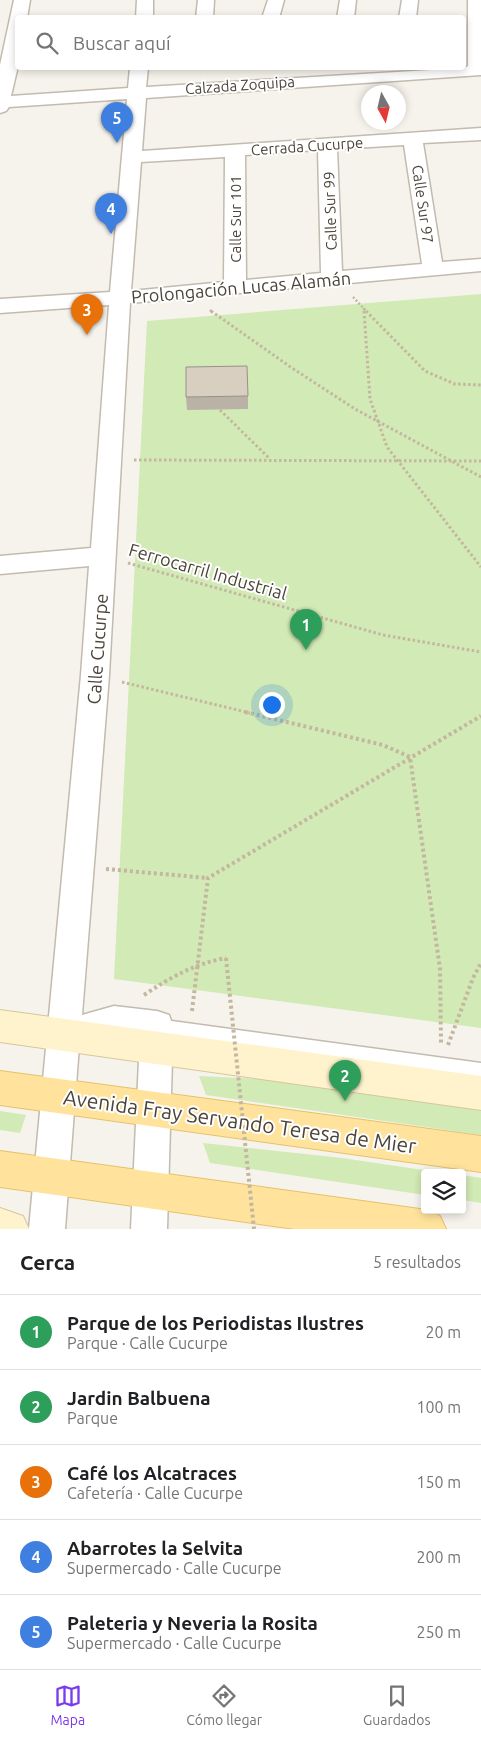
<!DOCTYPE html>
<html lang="es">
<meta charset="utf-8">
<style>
:root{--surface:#fff;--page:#f6f6f6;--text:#202124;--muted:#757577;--line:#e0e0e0;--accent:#7c3aed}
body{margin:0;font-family:Ubuntu,sans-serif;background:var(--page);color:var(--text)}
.controls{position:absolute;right:15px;bottom:15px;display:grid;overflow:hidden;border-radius:5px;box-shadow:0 2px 8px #0003}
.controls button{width:45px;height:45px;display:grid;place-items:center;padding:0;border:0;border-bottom:1px solid var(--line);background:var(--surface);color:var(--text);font:25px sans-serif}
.compass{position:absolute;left:361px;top:85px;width:45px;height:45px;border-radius:50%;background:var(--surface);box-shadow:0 2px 8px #0003;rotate:172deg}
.you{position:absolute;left:271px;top:704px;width:18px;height:18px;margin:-12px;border:4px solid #fff;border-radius:50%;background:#1a73e8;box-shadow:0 0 0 8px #1a73e833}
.badge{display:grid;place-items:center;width:32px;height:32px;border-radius:50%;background:var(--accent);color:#fff;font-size:16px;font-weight:700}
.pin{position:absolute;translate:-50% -41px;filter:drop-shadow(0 1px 2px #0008)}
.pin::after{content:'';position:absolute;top:26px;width:18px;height:15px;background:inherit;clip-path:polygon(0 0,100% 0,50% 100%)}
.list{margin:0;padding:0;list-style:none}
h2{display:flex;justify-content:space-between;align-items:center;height:65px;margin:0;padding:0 20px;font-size:21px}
h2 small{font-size:16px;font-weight:400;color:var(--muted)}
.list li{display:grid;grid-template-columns:32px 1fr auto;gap:15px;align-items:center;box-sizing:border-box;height:75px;padding:0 20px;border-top:1px solid var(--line)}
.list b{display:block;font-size:19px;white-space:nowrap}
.list p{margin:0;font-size:16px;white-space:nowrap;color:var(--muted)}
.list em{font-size:16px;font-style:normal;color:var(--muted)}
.icon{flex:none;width:28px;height:28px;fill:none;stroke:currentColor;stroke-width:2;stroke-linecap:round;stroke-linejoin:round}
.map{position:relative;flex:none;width:481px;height:1229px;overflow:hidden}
.search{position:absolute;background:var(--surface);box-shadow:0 2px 8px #0003;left:15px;right:15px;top:15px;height:55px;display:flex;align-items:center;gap:12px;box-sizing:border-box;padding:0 18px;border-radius:5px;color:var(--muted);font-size:19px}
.sheet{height:440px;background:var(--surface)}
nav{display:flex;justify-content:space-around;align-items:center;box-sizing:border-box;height:70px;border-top:1px solid var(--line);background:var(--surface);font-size:14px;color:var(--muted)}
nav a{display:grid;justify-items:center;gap:2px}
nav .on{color:var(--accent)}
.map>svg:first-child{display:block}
.green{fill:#d2eab5}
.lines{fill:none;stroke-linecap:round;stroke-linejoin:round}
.lane-casing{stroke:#c2bbae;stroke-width:3}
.street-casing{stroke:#c2bbae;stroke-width:3}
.secondary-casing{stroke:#d6c79b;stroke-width:2}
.primary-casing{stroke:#e6c16a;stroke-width:2}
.path-far2{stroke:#c4b79f;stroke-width:2.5;stroke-dasharray:2 2;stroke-linecap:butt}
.path-far1{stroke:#c4b79f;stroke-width:3;stroke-dasharray:2.5 2.5;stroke-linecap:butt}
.path{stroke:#c4b79f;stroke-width:4;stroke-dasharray:3 3;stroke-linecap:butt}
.lane{fill:#fff;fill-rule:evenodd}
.street{fill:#fff;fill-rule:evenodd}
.secondary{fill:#fff3cd;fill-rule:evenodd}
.primary{fill:#ffe39c;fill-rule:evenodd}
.path-bridge{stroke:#c4b79f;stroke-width:4;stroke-dasharray:3 3;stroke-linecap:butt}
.wall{fill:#bab2a6}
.building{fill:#d8cfc1;stroke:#979187}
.labels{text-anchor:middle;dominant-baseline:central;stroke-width:4;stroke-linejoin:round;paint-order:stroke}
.far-street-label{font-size:15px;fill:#4b4439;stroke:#fff}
.street-label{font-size:18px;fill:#4b4439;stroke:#fff}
.near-street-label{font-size:21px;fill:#4b4439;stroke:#fff}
</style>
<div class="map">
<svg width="481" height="1229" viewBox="0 0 481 1229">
<rect width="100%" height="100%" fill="#f6f3ec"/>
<g class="green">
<polygon points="481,294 481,1028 114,979 147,321"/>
<polygon points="199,1076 282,1080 481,1107 481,1135 206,1095"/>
<polygon points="0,1111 26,1115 20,1133 0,1130"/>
<polygon points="203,1143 342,1158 444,1173 425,1173 425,1195 210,1163"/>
<polygon points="462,1175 481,1178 481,1203 462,1200"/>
</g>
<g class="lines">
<g class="lane-casing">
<polygon id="lane" points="157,1019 481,1063 481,1077 157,1033 152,1031 149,1026 152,1021"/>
</g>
<g class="street-casing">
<g id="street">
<path d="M14,0H30L27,18H18V66L11,96L128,88L130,68H148L146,87L464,68L468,66V0H481V75L146,98L142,151L481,128V140L423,143L442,262L481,259V271L130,303L109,675L82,1015L114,1006L157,1011L169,1015L173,1026L167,1229H131L140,1039L114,1036L79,1046L65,1229H29L81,675L89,566L0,574V556L91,548L109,305L0,313V299L110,292L127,99L9,107L6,111L0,113V65ZM404,145L422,264L342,271L337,149ZM318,150L321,273L246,280L245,155ZM225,157L224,282L131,291L141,162Z"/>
<polygon points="137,0 153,0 153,18 136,18"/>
<polygon points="198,0 214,0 213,18 196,18"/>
<polygon points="268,0 284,0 279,18 262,18"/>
<polygon points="340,0 356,0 354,18 337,18"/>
<polygon points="402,0 418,0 416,18 399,18"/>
</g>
</g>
<g class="secondary-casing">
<g id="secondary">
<polygon points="0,1010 481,1076 481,1110 0,1042"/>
<polygon points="0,1208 23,1216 29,1229 0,1229"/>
</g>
</g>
<g class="primary-casing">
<g id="primary">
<polygon points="0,1071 481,1136 481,1172 0,1105"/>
<polygon points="0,1151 427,1210 440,1216 446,1229 295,1229 0,1187"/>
</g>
</g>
<g class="path-far2">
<polyline points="353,297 367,312"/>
<polyline points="364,308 364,312"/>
<polyline points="210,310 212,312"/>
</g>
<g class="path-far1">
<polyline points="211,311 292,368 355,409 481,477"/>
<polyline points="364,311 370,399 387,447 481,567"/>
<polyline points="366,311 425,371 455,384 481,385"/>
<polyline points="220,410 270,459"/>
<polyline points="134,460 481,461"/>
<polyline points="128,563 383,635 481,652"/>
<polyline points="122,682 250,713"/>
</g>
<g class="path">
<polyline points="245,712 383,745 410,757 440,969 441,1043"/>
<polyline points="106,869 208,878"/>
<path d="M144,995C171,977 194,964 226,958"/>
<polyline points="192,1011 208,878 481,716"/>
<polyline points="448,1045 473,978 481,963"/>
</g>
<use href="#lane" class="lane"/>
<use href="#street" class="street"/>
<use href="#secondary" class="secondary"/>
<use href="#primary" class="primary"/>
<polyline class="path-bridge" points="226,958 254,1229"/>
</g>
<polygon class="wall" points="248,396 248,409 187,410 186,397"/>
<polygon class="building" points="247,366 248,396 186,397 186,367"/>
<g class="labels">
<g class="far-street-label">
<text transform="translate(240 85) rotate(-4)">Calzada Zoquipa</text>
<text transform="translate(307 146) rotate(-4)">Cerrada Cucurpe</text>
<text transform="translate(423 204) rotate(82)">Calle Sur 97</text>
<text transform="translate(330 211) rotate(-92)">Calle Sur 99</text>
<text transform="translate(235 219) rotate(-90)">Calle Sur 101</text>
</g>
<g class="street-label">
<text transform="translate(241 287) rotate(-5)">Prolongación Lucas Alamán</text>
<text transform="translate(208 571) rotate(16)">Ferrocarril Industrial</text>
<text transform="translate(97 649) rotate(-86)">Calle Cucurpe</text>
</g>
<g class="near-street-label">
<text transform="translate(240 1121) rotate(8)">Avenida Fray Servando Teresa de Mier</text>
</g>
</g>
</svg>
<div class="controls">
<button><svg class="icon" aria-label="layers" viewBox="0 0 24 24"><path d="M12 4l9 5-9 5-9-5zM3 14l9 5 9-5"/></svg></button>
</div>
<svg class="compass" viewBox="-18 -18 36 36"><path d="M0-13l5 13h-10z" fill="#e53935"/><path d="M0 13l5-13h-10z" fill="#757577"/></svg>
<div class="you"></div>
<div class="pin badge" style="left:306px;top:650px;background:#2e9e5b">1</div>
<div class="pin badge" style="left:345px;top:1101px;background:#2e9e5b">2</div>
<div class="pin badge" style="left:87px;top:335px;background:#e8710a">3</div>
<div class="pin badge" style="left:111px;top:234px;background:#3f7fe0">4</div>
<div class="pin badge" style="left:117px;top:143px;background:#3f7fe0">5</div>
<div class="search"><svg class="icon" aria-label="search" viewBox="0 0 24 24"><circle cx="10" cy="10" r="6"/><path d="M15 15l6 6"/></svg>Buscar aquí</div>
</div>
<section class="sheet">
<h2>Cerca<small>5 resultados</small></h2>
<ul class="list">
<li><span class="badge" style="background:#2e9e5b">1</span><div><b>Parque de los Periodistas Ilustres</b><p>Parque · Calle Cucurpe</p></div><em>20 m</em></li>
<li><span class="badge" style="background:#2e9e5b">2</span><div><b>Jardin Balbuena</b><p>Parque</p></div><em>100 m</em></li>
<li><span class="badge" style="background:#e8710a">3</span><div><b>Café los Alcatraces</b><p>Cafetería · Calle Cucurpe</p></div><em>150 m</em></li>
<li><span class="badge" style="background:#3f7fe0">4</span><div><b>Abarrotes la Selvita</b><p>Supermercado · Calle Cucurpe</p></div><em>200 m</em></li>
<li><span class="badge" style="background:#3f7fe0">5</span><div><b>Paleteria y Neveria la Rosita</b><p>Supermercado · Calle Cucurpe</p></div><em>250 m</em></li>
</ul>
</section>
<nav>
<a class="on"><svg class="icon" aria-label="map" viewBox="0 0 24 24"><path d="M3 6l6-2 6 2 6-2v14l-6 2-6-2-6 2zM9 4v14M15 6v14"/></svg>Mapa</a>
<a><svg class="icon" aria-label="directions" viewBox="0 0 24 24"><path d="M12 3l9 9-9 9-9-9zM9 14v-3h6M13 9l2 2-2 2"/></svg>Cómo llegar</a>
<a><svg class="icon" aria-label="saved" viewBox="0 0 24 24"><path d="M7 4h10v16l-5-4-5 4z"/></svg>Guardados</a>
</nav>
